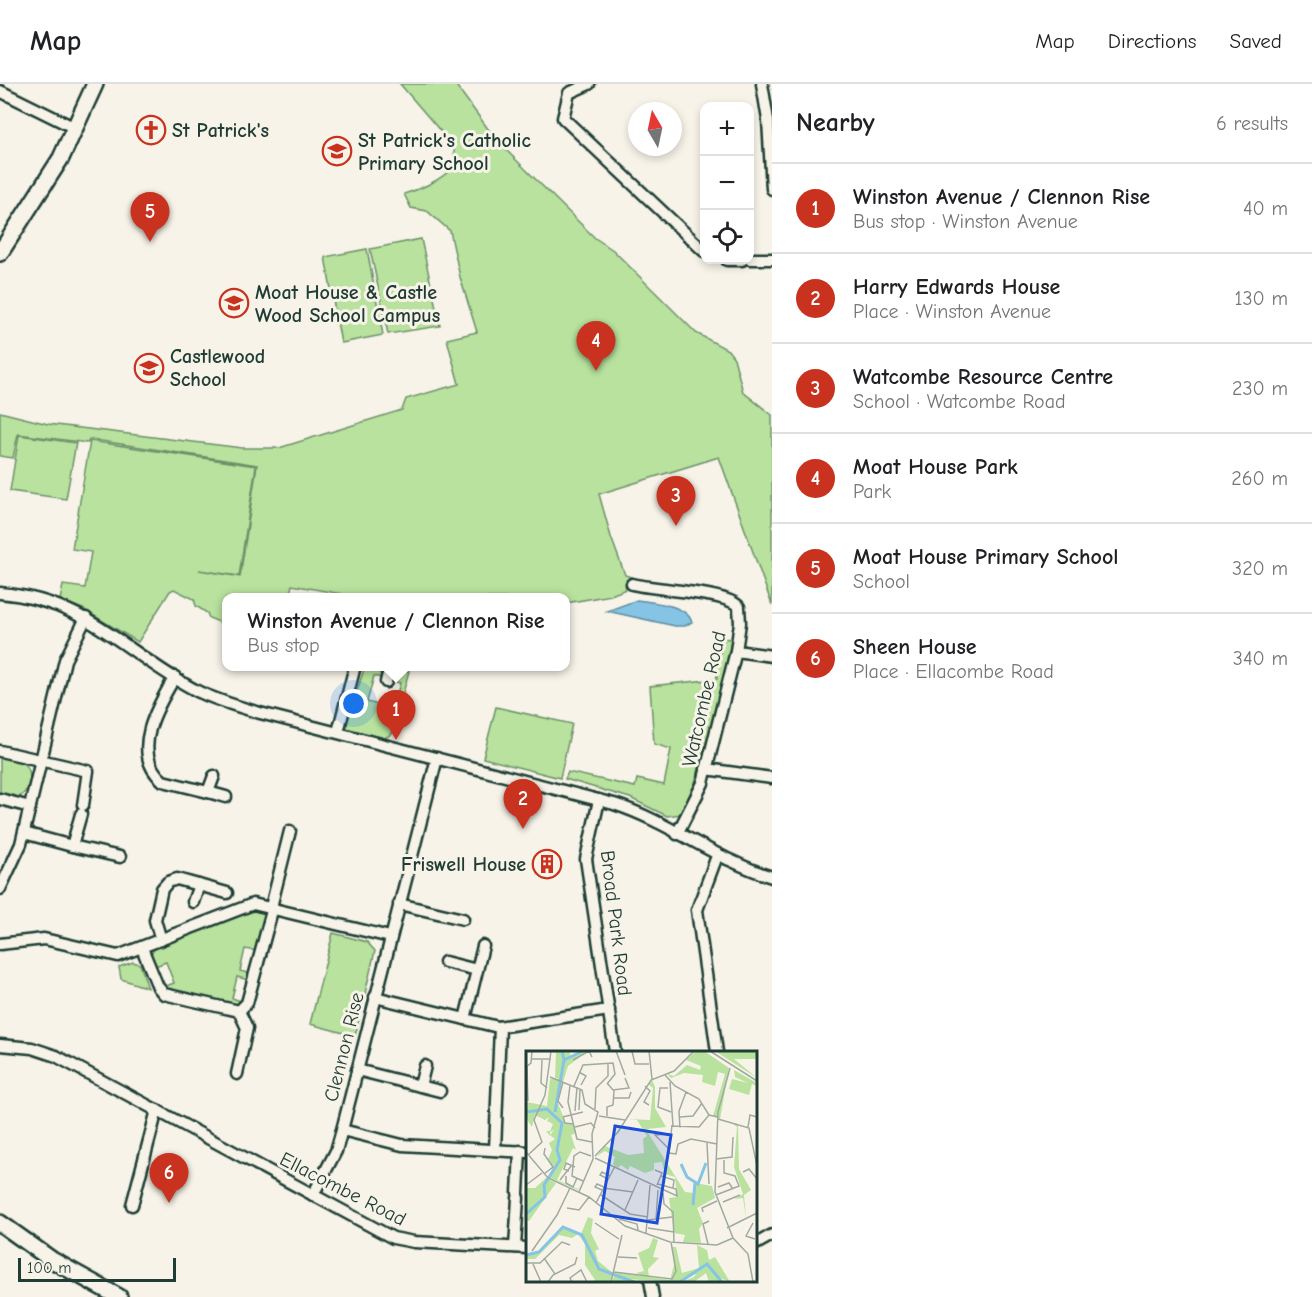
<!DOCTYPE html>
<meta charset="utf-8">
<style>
:root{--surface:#fff;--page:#f2f2f2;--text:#202124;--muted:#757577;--line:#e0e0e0;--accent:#c8321e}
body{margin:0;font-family:"Comic Neue",sans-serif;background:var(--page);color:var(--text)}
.controls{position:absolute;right:18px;top:18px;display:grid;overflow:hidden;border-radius:12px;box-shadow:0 3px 9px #0003}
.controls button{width:54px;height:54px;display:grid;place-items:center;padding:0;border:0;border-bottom:2px solid var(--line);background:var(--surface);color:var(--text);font:30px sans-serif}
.compass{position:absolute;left:628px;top:18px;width:54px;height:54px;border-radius:50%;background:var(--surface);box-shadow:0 3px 9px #0003;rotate:351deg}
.scale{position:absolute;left:18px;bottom:15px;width:158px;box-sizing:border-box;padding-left:6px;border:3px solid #1f3d34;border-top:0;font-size:16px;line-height:21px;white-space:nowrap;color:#1f3d34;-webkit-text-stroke:4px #f7f3e8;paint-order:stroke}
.you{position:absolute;left:354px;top:620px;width:21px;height:21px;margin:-15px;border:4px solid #fff;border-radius:50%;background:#1a73e8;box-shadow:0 0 0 9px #1a73e833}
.badge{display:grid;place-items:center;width:39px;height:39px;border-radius:50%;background:var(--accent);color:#fff;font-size:20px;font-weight:700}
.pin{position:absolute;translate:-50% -50px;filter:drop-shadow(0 2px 3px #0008)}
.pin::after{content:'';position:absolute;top:32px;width:21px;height:18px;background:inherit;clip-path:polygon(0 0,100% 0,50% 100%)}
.popup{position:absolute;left:222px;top:509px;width:348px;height:78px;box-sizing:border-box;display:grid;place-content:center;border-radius:12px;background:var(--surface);filter:drop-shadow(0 2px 4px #0005);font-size:20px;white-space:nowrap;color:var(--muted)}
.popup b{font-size:22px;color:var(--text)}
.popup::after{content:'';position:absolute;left:50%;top:100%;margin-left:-12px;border:12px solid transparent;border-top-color:var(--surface)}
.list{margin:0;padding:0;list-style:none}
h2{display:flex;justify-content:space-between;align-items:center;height:78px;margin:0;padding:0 24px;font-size:26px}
h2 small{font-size:20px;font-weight:400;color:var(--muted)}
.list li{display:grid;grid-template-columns:39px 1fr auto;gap:18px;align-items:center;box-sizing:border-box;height:90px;padding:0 24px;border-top:2px solid var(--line)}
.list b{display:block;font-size:22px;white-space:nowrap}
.list p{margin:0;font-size:20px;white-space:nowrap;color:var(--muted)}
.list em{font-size:20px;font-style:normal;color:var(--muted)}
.icon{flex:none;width:33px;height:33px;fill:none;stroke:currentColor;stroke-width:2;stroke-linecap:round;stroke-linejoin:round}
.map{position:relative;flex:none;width:772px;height:1213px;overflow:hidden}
header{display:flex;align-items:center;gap:36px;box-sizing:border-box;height:84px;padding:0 30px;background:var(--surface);border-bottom:2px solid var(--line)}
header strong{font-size:28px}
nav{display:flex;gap:33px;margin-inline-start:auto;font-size:21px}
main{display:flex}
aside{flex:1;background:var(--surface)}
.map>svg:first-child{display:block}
.green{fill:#b8e29e;stroke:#6c9069;stroke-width:1.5}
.water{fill:#86c4e6;stroke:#5d8e9f;stroke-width:1.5}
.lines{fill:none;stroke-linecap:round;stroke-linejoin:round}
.street-casing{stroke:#1f3d34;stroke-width:15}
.secondary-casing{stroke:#1f3d34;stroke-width:20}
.street{stroke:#f7f3e8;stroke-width:10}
.secondary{stroke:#f7f3e8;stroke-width:15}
.labels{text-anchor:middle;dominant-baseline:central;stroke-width:6;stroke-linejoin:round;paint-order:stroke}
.poi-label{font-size:20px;font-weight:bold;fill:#1f3d34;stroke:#f7f3e8;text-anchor:start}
.street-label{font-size:20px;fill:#1f3d34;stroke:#f7f3e8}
.inset-river{fill:none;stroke:#86c4e6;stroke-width:3}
.inset-road{fill:none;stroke:#a1aaa0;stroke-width:1.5}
.view{fill:#1d4ed8;fill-opacity:0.15;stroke:#1d4ed8;stroke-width:3}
.inset-edge{fill:none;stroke:#1f3d34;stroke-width:3}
</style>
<header>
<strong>Map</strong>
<nav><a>Map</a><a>Directions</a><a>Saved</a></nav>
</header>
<main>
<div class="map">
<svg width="772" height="1213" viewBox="0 0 772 1213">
<rect width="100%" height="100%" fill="#f7f3e8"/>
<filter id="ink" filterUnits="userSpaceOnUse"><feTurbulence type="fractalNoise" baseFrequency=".0167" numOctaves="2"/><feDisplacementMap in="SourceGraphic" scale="12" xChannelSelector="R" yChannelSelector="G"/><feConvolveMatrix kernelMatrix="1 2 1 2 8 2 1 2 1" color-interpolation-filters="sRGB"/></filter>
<g filter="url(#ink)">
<g class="green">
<path d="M400,0H455L497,57L595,154L613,166L696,249L728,266L734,274L743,308L772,331V521L719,373L599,410L611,453L625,491L631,493L626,505L611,511L566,519V514H364L292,501L289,513L226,514V541L209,534L207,529L196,522L194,515L174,505L170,507L138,558L83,525L60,516L63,501L85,504L91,468L72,465L90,357L256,382L239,492L199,486L240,493L257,381L89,355L88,359L18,350L13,374L0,372V328L48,340L242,364H279L402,326L406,315L459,300L447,255L477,248L460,193L450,147L427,127L411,124L404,110C423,104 439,97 454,83V63Z"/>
<polygon points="421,155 440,242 388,250 370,165"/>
<polygon points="367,165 383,251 341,259 325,173"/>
<polygon points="19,351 76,359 66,415 10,407"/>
<polygon points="724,554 734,556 734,561 692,709 681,730 667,732 630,714 565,695 568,688 635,703 637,695 664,701 671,665 654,660 650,602 717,595 716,584"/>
<polygon points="365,582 379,583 381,594 374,592 367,618 393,625 400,599 393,597 400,586 409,587 392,650 385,654 348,645 346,642"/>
<polygon points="496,623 572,640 560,694 483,674"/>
<path d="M0,672C7,674 18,675 24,679C35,688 30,713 14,714C10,714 4,712 0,711Z"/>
<polygon points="259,824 265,829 257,867 245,865 240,887 251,890 249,896 237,893 232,914 244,918 236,924 166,907 163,903 174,899 166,878 155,882 151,870 155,864"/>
<polygon points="333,849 367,858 375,867 355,952 310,940"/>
<polygon points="133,878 140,880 148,904 121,895 119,883"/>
</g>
<path class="water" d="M637,516C653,518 687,521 692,538L685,542H675L607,527Z"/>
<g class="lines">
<g class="street-casing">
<g id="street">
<polyline points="589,0 569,9 563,34 704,167"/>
<polyline points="762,0 768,36 772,105"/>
<polyline points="0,7 75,44"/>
<polyline points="750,175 772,175"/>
<polyline points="727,176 742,176"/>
<path d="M632,500C655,506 728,508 739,523L740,539L736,567L703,699L677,750"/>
<path d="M0,509C91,517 126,571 199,608C219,617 239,623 260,629L614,720C670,738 716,776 772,793"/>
<polyline points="736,567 772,572"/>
<path d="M175,593C158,621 129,669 163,697L208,708L214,692"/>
<polyline points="386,598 390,582"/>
<polyline points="338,648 355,582"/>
<polyline points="0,667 88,687 83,721"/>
<polyline points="706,685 772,694"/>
<polyline points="208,708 226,713"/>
<polyline points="0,715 30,723"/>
<polyline points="599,716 586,775 615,968"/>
<polyline points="24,749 72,762 81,730"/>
<polyline points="72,762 120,773"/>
<polyline points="0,805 21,760 65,576 86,534"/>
<polyline points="193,818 199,801"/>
<polyline points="399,820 463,835"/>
<polyline points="271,823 290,747"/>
<polyline points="161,856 155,836 162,805 168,798 177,795 227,809"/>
<polyline points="0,860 44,855 118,872 253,820 390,853"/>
<polyline points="142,864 158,903 164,910 239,927 247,919 273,823"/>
<polyline points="445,878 477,886"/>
<polyline points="375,913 498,943 609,926"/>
<polyline points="465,935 483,862"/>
<polyline points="0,961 32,964 56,972 393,1154 414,1158 528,1164"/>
<polyline points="717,968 697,826 717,772"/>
<polyline points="357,986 440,1007"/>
<polyline points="237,990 247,944 239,927"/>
<polyline points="420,1002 425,982"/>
<polyline points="342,1046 402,1061 528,1068"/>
<polyline points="495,1066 500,943"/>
<polyline points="518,1109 520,1067"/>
<polyline points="313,1111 336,1067 342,1046 437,674"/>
<polyline points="132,1121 157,1026"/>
<polyline points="756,1160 772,1151"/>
<polyline points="515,1163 518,1114"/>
<polyline points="650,1196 653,1213"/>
</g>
</g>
<g class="secondary-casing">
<g id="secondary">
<polyline points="0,169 61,74 95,0"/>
<polyline points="0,1139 52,1176 119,1213"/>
</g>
</g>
<use href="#street" class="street"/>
<use href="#secondary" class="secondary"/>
</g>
</g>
<defs>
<g id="church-ring" transform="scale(1.5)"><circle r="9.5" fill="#f7f3e8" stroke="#c8321e" stroke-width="1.5"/><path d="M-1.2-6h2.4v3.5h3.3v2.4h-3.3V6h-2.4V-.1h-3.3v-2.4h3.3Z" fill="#c8321e"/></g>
<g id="school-ring" transform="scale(1.5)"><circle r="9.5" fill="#f7f3e8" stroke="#c8321e" stroke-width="1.5"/><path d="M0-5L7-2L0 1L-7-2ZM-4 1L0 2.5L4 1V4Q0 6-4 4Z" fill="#c8321e"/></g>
<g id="building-ring" transform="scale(1.5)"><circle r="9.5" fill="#f7f3e8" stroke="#c8321e" stroke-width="1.5"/><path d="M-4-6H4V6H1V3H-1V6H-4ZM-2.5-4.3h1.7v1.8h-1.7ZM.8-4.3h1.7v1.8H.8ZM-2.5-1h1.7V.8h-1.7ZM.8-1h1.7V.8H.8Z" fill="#c8321e"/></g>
</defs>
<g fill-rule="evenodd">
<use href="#church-ring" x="151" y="46"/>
<use href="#school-ring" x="337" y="67"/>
<use href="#school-ring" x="234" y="219"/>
<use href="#school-ring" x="149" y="284"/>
<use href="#building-ring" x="547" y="780"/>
</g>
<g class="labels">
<g class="poi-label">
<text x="172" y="46">St Patrick's</text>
<text x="358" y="56">St Patrick's Catholic<tspan x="358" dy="23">Primary School</tspan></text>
<text x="255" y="208">Moat House &amp; Castle<tspan x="255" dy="23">Wood School Campus</tspan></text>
<text x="170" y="272">Castlewood<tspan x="170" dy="23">School</tspan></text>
<text x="526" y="780" text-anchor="end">Friswell House</text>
</g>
<g class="street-label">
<text transform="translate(704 615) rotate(-77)">Watcombe Road</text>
<text transform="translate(616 839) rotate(83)">Broad Park Road</text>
<text transform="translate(344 963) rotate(-76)">Clennon Rise</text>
<text transform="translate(343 1105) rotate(27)">Ellacombe Road</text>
</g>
</g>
<g transform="translate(526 967)">
<rect width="231" height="231" fill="#f7f3e8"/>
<path d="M26,0H43L45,6L62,0L42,15L31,50L37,65L45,62L36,66L39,72L48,73L50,82L45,84L50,99L47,97L31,129L52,138L56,133L52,139L28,129L23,126L27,117L22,108L26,99L23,92L29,88L24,84L28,79L24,81V85L20,80H24L27,73L21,70L23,66L19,69L9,64L6,76L0,67V51L21,55L24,28H33L29,27L30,2ZM170,0H178L203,17L194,68L187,65L199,23L192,21L189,35L176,31L177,24L158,22L145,27L141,23L148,25L161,14L174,19L175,15L160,9ZM189,0H231V8H208L231,27ZM208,19L231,32V35L226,33L223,44L203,38L206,28L222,32L209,26ZM126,29L129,36V57L140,76L121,78L124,85L159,141L168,142L169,132L186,135L189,147L171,157L177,172L173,178L175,192L157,191L159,184L148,182L143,147L151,146L149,126L139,123L136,111L128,112V119L119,122L104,115L102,119L95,114L92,117L87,113L90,102L89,106L79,100L71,105L79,95L102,104L118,102L117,88L121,85L111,69L103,68L124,69L127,37L122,33ZM206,72L212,73L213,118L225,139L218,144L220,167L217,147L208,148L217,143L208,116L211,76ZM20,127L30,132L3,170L0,169L1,137H9ZM62,166L67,168L65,182L73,198L69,200L72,210L87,222L85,231H67L69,229L59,214V193L52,183L46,187L33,184L9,208H0V204L13,201L36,176L55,183ZM127,187L132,189L127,206L133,207L122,218L123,227L110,222L118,220L112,202L123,197ZM171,194L181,199L183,209L189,206L204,231L194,227L196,231H183L180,222L168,231H156L168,226L170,223L151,231L98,228L106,231H86L89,222H97L144,229L148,214L146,196H150L156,222L173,217Z" fill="#b8e29e"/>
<path class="inset-river" d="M38,9L57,0M0,61L21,58L36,72L31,99L34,109L18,134L19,146L0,163M29,61L38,9L36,0M155,113L161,126L172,133L180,112M167,154L169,132M0,204L13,201L37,176L56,184L73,218L108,231M154,231L181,213L196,231"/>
<path class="inset-road" d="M90,0L99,24M106,0L109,13H123M123,0L126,28M184,0L231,30M5,8H25M16,9L15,32L21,37M47,9L63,0L66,6M0,16L5,12L6,0M1,16L2,50M204,17L192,61L189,141L207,187M53,21L60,25L55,34M139,24L149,35L173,48L183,64L192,66M24,26L56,39L59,53L72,61L66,83L67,108L53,141M37,31L32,50L37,57M144,31L147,75L173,76L183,64M81,32L88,40L87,54L81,56V65M44,34L42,51L51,88L66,91M48,35L57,14L87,12L89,23L81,33M119,35L124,40L118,51L123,54M142,37H134L132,56L145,61M87,39L103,37L99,27M88,47H103L105,41M69,58L70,37L82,25V13M53,59L54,38M49,60L51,36M73,65L99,69M154,66L167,65L176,52M192,68L223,77L231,115M48,73L39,72L37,66L57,61M146,74L143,102L150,103L152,93L165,88L191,93M49,76L65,72L69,77M222,76L224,64L231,66M154,77L153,60L160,41M181,92L183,133M142,97L129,84L144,83M0,101L22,127L63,146L99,175L144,191L191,194L207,187L222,203L227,231M2,104L16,91L8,69L19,44L25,0M69,105L92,81L125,29L148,20L168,0M69,107L151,145L150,138L132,133M190,108L206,106L207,86M129,119L136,122L131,134M43,120L38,118L40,112L49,116M217,121L223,118L231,128M18,123L27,116L18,103L19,97M40,125V132L47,136L51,127M135,125L148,129L147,137M82,128L74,124L76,121L84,125M34,129L46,114M57,130L46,125L48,105L54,101L65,105M0,134L16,122M192,136L203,132L207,138M77,137L107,141M76,139L69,136L71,133L78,136M137,142L138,153L147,161L148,191M75,144L104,163L122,166M190,144L213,135L209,125L198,122V109M197,151L214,144M70,152L89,115M41,157L53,159L63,146M99,159L112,129M177,161L176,157L191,150M93,168L111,173L112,179M130,168L132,139M122,169L146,166M69,172L93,188M227,172L220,185L229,188M122,177L148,181M201,177L231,162M120,182L124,134M182,193L177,173L183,170M6,200L31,164L44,137M92,206L111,207M18,207L29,223M0,212H14L36,191L44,194M7,213L15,231M88,221L146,228L150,220L145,191M22,231L27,224L49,213L51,206M46,231L44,227L55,219L61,231M85,231L96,184"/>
<path class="view" d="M89,75L145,84L131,172L75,163Z"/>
<rect width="231" height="231" class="inset-edge"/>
</g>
</svg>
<div class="controls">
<button>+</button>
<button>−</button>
<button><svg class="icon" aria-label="locate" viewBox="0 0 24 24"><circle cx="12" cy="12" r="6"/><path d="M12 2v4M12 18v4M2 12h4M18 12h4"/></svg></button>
</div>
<svg class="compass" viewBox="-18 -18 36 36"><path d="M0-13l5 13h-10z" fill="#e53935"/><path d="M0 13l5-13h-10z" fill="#757577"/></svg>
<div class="scale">100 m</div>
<div class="you"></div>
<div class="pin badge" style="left:396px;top:656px">1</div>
<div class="popup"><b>Winston Avenue / Clennon Rise</b>Bus stop</div>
<div class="pin badge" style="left:523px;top:745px">2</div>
<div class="pin badge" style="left:676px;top:442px">3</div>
<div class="pin badge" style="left:596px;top:287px">4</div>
<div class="pin badge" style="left:150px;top:158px">5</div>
<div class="pin badge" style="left:169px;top:1119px">6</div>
</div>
<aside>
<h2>Nearby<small>6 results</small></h2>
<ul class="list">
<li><span class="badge">1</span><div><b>Winston Avenue / Clennon Rise</b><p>Bus stop · Winston Avenue</p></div><em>40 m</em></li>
<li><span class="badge">2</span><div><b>Harry Edwards House</b><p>Place · Winston Avenue</p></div><em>130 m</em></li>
<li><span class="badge">3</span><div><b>Watcombe Resource Centre</b><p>School · Watcombe Road</p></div><em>230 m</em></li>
<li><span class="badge">4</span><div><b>Moat House Park</b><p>Park</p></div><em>260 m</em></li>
<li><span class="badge">5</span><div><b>Moat House Primary School</b><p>School</p></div><em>320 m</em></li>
<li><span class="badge">6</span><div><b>Sheen House</b><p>Place · Ellacombe Road</p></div><em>340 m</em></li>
</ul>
</aside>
</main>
